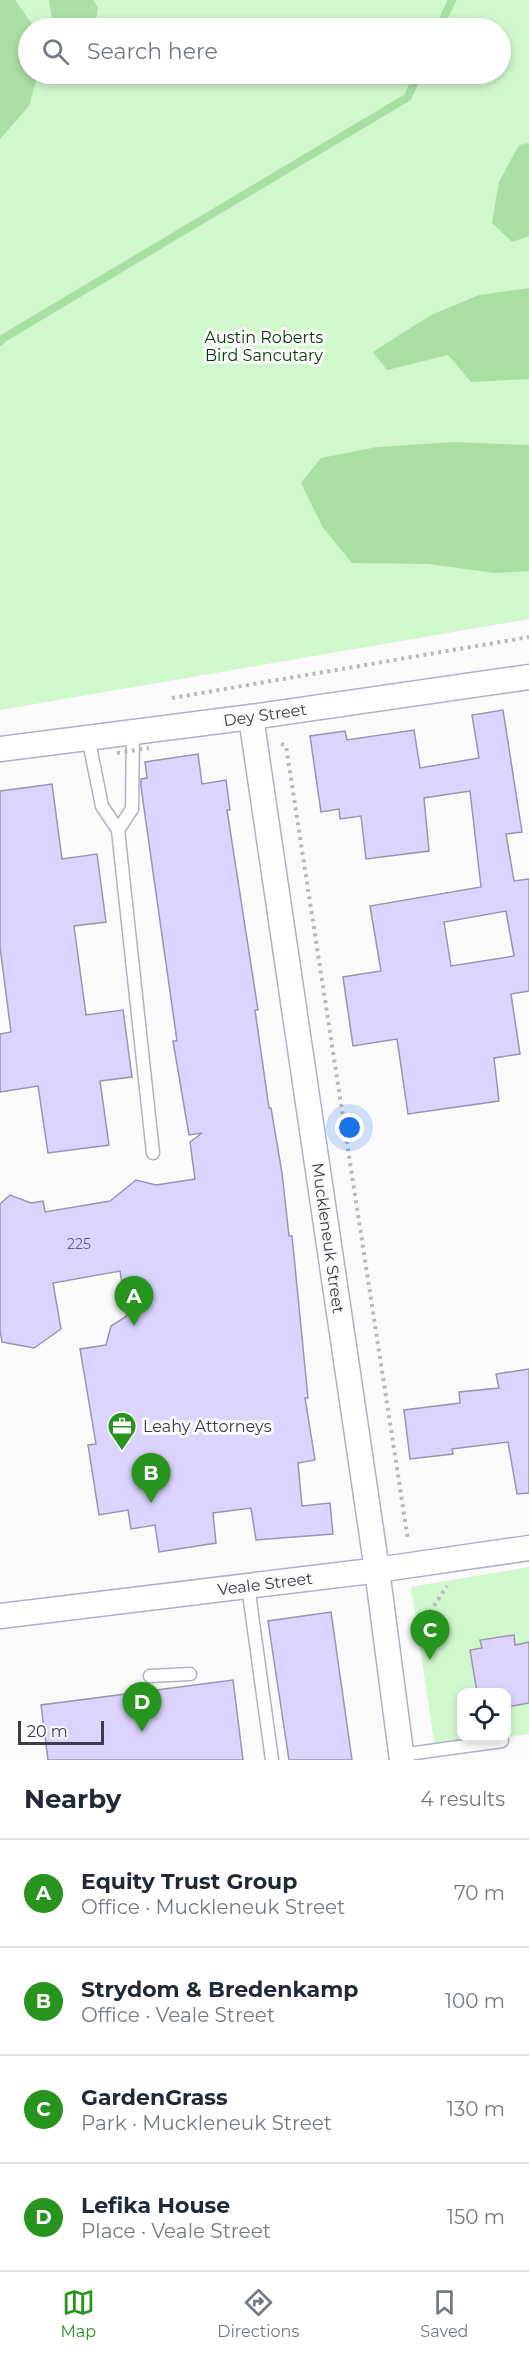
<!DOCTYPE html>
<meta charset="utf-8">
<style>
:root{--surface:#fff;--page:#f2f2f3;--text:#1f2937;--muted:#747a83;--line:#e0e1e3;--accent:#27941d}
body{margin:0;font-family:Montserrat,sans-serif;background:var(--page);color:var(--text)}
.controls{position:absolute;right:18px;bottom:18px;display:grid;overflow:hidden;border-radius:12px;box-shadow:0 3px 9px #0003}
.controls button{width:54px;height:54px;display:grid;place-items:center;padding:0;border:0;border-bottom:2px solid var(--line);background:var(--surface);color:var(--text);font:30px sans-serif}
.scale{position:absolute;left:18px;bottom:15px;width:86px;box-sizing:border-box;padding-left:6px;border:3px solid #3d3b46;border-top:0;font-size:16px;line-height:21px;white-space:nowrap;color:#3d3b46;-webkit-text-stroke:4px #fafafa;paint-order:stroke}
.you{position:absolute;left:350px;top:1128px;width:21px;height:21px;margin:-15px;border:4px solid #fff;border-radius:50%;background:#1a73e8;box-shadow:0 0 0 9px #1a73e833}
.badge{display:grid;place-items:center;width:39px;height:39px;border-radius:50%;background:var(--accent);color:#fff;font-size:20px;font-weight:700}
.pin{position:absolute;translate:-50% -50px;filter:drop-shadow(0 2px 3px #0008)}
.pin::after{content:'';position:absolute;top:32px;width:21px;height:18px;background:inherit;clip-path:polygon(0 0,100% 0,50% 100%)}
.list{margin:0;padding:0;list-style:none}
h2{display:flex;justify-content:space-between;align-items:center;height:78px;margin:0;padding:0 24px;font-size:26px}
h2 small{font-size:20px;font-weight:400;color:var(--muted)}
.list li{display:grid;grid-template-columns:39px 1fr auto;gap:18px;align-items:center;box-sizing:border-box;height:108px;padding:0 24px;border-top:2px solid var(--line)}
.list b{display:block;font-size:22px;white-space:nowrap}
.list p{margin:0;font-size:20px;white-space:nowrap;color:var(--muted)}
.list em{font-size:20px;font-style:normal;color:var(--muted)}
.icon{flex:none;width:33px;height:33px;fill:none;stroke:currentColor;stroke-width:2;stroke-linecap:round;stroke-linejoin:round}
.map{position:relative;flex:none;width:529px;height:1760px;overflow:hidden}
.search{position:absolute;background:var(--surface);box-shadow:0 3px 9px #0003;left:18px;right:18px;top:18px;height:66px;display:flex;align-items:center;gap:15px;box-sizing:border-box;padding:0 21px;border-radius:33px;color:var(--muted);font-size:22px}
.sheet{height:510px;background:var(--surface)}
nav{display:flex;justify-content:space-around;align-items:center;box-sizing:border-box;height:84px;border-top:2px solid var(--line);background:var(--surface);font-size:16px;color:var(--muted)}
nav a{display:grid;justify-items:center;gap:3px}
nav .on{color:var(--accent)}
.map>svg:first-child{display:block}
.green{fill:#d1f7cd;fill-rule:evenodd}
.water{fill:#aadfa4}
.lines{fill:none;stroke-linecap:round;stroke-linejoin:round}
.stream{stroke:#aadfa4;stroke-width:8}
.building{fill:#dcd4fe;stroke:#9995ae;stroke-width:1.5;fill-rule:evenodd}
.service-casing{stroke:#b4afc9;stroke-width:15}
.minor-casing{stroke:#b4afc9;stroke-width:27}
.path{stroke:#b9b8bc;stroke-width:4;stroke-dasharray:3 4.5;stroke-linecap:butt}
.service{stroke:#fff;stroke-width:12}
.minor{stroke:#fff;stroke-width:24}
.path-bridge{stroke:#b9b8bc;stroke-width:4;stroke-dasharray:3 4.5;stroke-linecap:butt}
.labels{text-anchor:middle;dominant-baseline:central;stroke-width:6;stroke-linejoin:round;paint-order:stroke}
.number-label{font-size:14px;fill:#656174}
.park-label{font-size:16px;fill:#043b01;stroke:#fafafa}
.street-label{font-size:16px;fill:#3d3b46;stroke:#fafafa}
.poi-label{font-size:16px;fill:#3d3b46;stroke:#fafafa;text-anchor:start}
</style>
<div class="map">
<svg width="529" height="1760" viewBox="0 0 529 1760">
<rect width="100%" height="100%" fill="#fafafa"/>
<g class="green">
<path d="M0,0H529V619L0,710ZM28,28H500V74H28Z"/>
<polygon points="529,1567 529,1734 506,1737 506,1692 462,1692 462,1738 506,1738 435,1748 411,1587"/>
</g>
<g class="water">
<polygon points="0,0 15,0 35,28 28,28 28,74 38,74 29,106 0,139"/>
<polygon points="49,0 93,0 98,8 95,28 53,28"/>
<polygon points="529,143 529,236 512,242 492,223 499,182 519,145"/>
<polygon points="529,288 529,379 471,382 448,355 387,370 373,352 431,315 479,295"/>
<polygon points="455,442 529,445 529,571 495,573 428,564 352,563 323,528 301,483 321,458 377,447"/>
</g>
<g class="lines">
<g class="stream">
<polyline points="439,28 452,0"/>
<polyline points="0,342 2,339 408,97 418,74"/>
</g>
</g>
<g class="building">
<path d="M503,710L522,832L506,834L514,881L529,879V991L511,994L520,1054L494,1058L499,1101L408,1114L397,1039L353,1046L343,977L381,971L370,906L481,887L470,791L424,798L429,851L366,859L361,816L340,819L339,809L321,812L310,736L345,731L347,740L414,730L420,768L479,758L472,715ZM506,911L514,956L451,966L444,922Z"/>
<polygon points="198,754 202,784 226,780 230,810 227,810 258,1010 255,1010 269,1108 271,1108 282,1173 289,1236 292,1236 308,1398 305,1398 315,1460 298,1463 302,1506 330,1503 333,1534 256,1540 251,1508 213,1513 216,1543 159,1552 155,1525 131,1529 128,1510 99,1515 88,1445 96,1444 80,1349 106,1345 111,1326 127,1316 120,1271 53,1283 61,1329 34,1348 2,1342 0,1330 0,1204 10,1195 31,1203 43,1201 45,1212 110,1201 136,1180 156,1185 195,1179 190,1142 202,1133 189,1135 173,1041 177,1041 141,787 141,779 147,778 145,762"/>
<polygon points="52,784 62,859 97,854 106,922 74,926 86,1015 123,1010 132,1077 100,1081 109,1145 48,1153 38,1086 0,1092 0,1034 11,1032 0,947 0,791"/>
<polygon points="529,1369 529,1493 517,1494 508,1442 452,1449 453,1454 410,1459 404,1410 460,1403 459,1392 499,1388 496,1374"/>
<polygon points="331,1612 352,1760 289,1760 268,1621"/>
<polygon points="514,1635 515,1645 529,1642 529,1703 507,1707 507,1692 477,1692 470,1650 482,1648 480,1640"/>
<polygon points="233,1680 243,1760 48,1760 41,1705"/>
</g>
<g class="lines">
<g class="service-casing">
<g id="service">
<polyline points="88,737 102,806 118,830 153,1153"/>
<polyline points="118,830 132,809 133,732"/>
<polyline points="248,1586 272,1760"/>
<polyline points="150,1676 190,1674"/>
<polyline points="401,1755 502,1741"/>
</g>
</g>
<g class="minor-casing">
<g id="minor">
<polyline points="251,717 377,1570 402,1760"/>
<polyline points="0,749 251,717 529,677"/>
<polyline points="0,1616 363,1572 529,1548"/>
</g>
</g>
<g class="path">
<polyline points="172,698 529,637"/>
<polyline points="281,744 286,746 408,1540"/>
<polyline points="413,1637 447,1586"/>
</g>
<use href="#service" class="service"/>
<use href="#minor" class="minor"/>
<polyline class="path-bridge" points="117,753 149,748"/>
</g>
<defs>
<g id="office-pin" transform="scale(1.5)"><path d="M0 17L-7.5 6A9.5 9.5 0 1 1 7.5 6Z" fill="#27941d" stroke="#fafafa"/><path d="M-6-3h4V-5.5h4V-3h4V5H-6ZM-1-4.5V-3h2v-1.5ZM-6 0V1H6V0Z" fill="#fff"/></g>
</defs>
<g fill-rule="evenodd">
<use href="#office-pin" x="122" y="1426"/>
</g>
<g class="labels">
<g class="number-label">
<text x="79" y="1244">225</text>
</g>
<g class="park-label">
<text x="264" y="337">Austin Roberts<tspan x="264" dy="18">Bird Sancutary</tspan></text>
</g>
<g class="street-label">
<text transform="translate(265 715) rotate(-8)">Dey Street</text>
<text transform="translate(328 1238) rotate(82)">Muckleneuk Street</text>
<text transform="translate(265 1584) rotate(-7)">Veale Street</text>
</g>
<g class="poi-label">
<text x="143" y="1426">Leahy Attorneys</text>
</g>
</g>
</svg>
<div class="controls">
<button><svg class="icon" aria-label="locate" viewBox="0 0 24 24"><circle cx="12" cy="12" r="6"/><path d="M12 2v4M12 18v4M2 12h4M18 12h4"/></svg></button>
</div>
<div class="scale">20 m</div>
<div class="you"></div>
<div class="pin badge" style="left:134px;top:1326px">A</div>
<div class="pin badge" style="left:151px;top:1503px">B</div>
<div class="pin badge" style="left:430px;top:1660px">C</div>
<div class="pin badge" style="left:142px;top:1732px">D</div>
<div class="search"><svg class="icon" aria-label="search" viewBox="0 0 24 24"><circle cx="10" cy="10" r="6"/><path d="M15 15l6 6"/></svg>Search here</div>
</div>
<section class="sheet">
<h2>Nearby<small>4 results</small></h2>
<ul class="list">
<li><span class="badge">A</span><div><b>Equity Trust Group</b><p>Office · Muckleneuk Street</p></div><em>70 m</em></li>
<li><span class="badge">B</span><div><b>Strydom &amp; Bredenkamp</b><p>Office · Veale Street</p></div><em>100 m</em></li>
<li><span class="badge">C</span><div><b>GardenGrass</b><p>Park · Muckleneuk Street</p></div><em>130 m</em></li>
<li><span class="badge">D</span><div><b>Lefika House</b><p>Place · Veale Street</p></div><em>150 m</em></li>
</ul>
</section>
<nav>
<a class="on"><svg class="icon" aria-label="map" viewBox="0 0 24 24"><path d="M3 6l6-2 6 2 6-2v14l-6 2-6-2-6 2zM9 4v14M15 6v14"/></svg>Map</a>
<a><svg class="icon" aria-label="directions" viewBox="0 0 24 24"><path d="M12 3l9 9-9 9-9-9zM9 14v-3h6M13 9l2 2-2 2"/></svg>Directions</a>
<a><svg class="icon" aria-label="saved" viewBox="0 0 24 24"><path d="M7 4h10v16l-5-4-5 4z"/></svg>Saved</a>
</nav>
